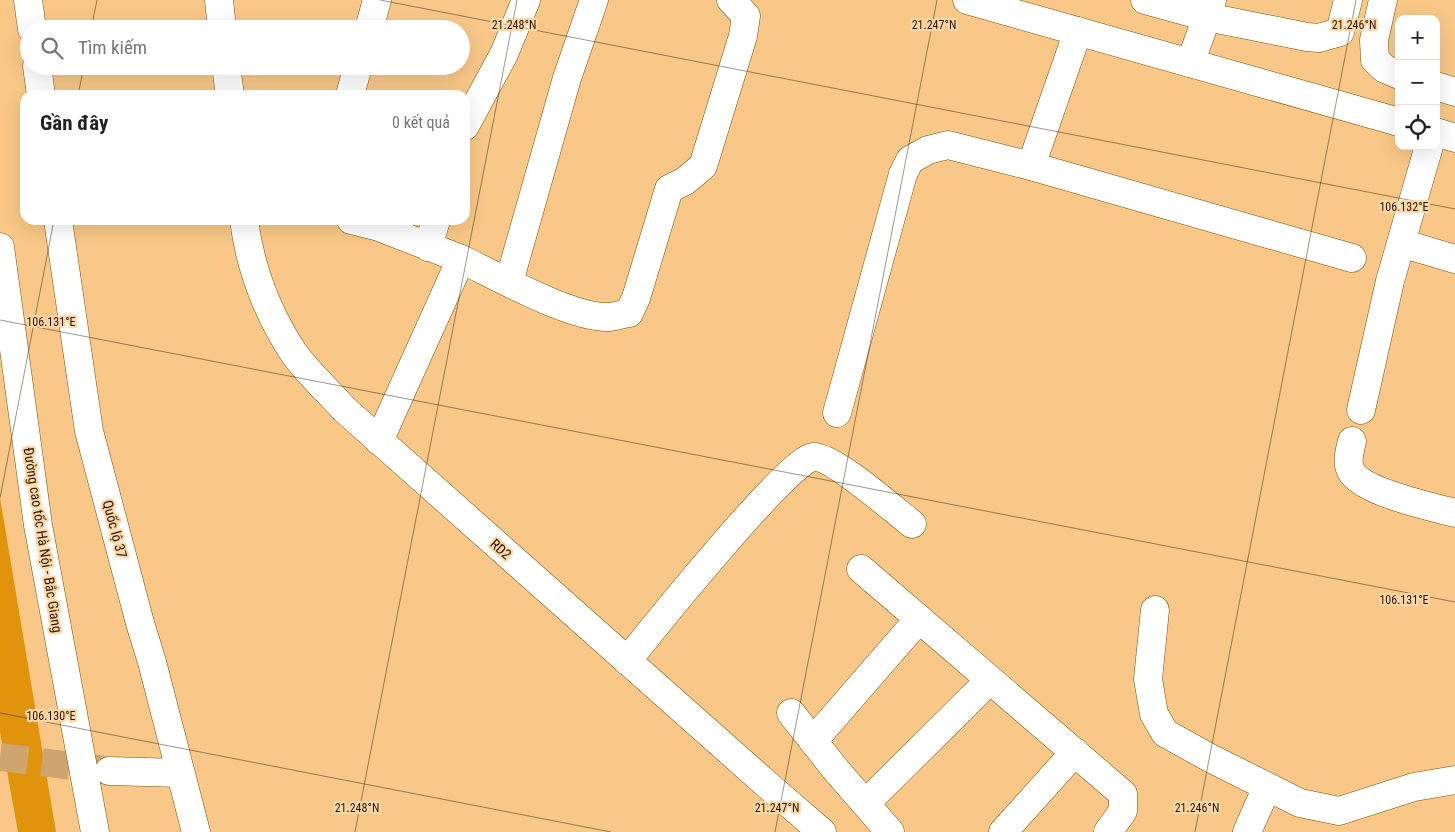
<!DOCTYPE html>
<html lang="vi">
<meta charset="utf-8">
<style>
:root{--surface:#fff;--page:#f2f2f2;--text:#222;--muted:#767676;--line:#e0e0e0}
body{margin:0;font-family:"Roboto Condensed",sans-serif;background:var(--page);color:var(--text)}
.controls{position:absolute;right:15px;top:15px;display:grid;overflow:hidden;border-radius:10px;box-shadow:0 5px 20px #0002}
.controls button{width:45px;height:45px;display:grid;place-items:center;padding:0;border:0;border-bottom:1px solid var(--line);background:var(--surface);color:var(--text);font:25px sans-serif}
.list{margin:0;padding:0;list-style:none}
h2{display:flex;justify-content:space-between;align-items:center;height:65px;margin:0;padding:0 20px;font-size:21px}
h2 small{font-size:16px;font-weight:400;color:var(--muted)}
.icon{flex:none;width:28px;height:28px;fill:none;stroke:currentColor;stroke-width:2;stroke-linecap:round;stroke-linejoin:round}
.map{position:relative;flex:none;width:1455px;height:832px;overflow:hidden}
.search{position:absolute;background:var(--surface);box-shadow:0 5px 20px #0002;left:20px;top:20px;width:450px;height:55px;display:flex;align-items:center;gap:12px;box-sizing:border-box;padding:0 18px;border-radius:28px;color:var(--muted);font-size:19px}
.panel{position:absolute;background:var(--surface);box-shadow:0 5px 20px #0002;left:20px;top:90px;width:450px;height:135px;border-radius:15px}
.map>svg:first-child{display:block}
.green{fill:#df940b}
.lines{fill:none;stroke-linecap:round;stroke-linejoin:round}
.minor-tunnel{stroke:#cfa46d;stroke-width:28;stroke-dasharray:28 14;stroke-linecap:butt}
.minor-casing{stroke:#7b5003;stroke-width:29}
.highway-casing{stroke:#7b5003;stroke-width:29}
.minor{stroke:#fff;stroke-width:28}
.highway{stroke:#fff;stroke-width:28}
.ticks{fill:none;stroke:#271600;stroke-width:1;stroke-opacity:0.45}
.labels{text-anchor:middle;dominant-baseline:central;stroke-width:4.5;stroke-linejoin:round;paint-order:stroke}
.street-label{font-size:14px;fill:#271600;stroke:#ffd7a5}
.ticks-label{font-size:12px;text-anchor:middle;fill:#271600;stroke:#ffd7a5;stroke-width:4.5;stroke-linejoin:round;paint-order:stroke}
</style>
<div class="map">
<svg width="1455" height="832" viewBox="0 0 1455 832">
<rect width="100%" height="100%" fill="#f9c888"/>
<polygon class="green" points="0,498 56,832 18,832 0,732"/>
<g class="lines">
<polyline class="minor-tunnel" points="0,757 105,770"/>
<g class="minor-casing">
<g id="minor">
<polyline points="219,0 222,29"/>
<polyline points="967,0 1399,122"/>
<polyline points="1145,0 1207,17 1190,63"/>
<polyline points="1212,0 1207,17 1307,37 1319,38 1340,32 1348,0"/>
<polyline points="1383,0 1374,40 1375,60 1385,69 1399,75"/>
<polyline points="369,29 377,0"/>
<polyline points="226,66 230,95"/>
<polyline points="1436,86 1455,92"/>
<polyline points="350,95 358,66"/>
<polyline points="465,126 504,54 526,0"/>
<polyline points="1436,132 1455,138"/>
<polyline points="1031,166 1078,31"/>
<path d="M244,220C250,267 267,312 293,352C306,371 328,391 344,409L772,789L822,832"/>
<polyline points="351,220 379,227 461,259 379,441"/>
<polyline points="1401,243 1455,259"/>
<polyline points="428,247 436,220"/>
<path d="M461,259C497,276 572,319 610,317C617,316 623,314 629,313L636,298L669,189L685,181L703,166L743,36L746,16L731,0"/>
<polyline points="509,282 567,78 594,0"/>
<polyline points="1361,410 1390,281 1429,146"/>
<polyline points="837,413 903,174 910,160 928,150 948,145 1031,166 1352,258"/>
<path d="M1352,441C1350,450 1346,462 1351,471C1362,492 1432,507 1455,513"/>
<polyline points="861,569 1123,794 1123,811 1108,832"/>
<polyline points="1155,610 1148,679 1154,714 1165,733 1210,758 1300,803 1339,811 1414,787 1455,780"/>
<path d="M627,661C650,632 789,459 813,457C832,455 894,510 912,524"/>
<polyline points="791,713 836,770 890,832"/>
<polyline points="813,741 919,619"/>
<polyline points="109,771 180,773"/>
<polyline points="866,803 990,680"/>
<polyline points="1003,832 1075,752"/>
<polyline points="1247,832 1267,787"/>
</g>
</g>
<g class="highway-casing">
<g id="highway">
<polyline points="28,0 32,29"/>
<polyline points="37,66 41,95"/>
<polyline points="58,220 89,431 140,623 152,662 196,832"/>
<polyline points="0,247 38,525 95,832"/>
</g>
</g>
<use href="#minor" class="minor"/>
<use href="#highway" class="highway"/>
</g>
<path class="ticks" d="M380,0L1455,209M91,29L97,0M78,95L84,66M0,320L1455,602M0,498L54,220M0,713L611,832M355,832L517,0M775,832L937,0M1195,832L1356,0"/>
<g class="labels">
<g class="street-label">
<text transform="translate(115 529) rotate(75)">Quốc lộ 37</text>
<text transform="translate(43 540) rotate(81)">Đường cao tốc Hà Nội - Bắc Giang</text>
<text transform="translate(501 549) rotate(42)">RD2</text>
</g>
</g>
<g class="ticks-label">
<text x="514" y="29">21.248°N</text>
<text x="934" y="29">21.247°N</text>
<text x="1354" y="29">21.246°N</text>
<text x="1404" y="211">106.132°E</text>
<text x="51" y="326">106.131°E</text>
<text x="1404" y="604">106.131°E</text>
<text x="51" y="720">106.130°E</text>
<text x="357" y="812">21.248°N</text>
<text x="777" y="812">21.247°N</text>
<text x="1197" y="812">21.246°N</text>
</g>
</svg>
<div class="controls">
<button>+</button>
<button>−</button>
<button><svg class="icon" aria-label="locate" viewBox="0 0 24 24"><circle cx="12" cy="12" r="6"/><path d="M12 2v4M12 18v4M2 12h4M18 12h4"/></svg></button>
</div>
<div class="search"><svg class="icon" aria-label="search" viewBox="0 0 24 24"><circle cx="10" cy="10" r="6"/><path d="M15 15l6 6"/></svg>Tìm kiếm</div>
<section class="panel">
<h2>Gần đây<small>0 kết quả</small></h2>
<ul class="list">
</ul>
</section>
</div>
